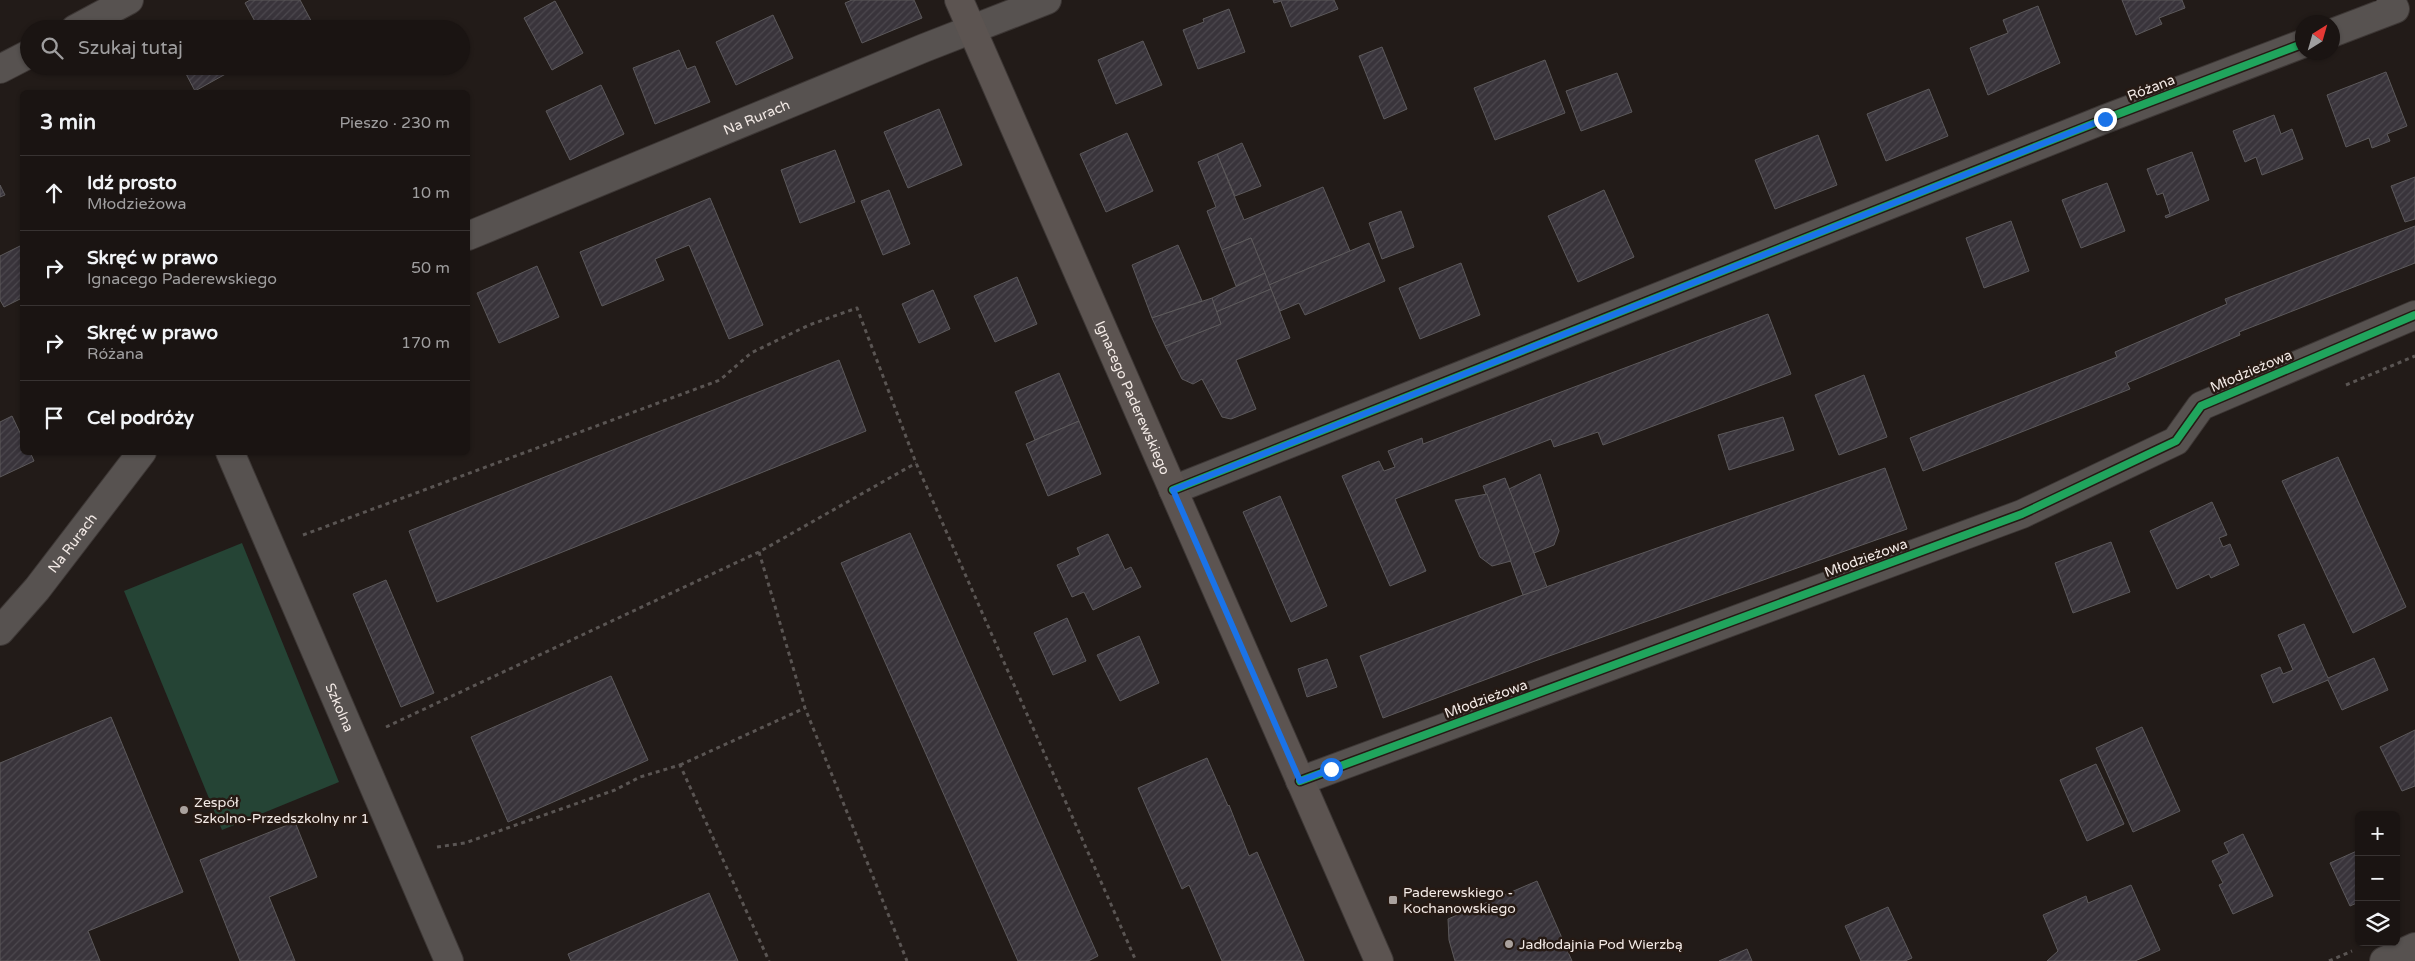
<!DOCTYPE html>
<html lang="pl">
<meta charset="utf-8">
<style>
:root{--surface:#1a1412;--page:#272120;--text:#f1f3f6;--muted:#9f9e9f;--line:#383332}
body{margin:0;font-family:"Varela Round",sans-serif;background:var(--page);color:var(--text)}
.controls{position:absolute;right:15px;bottom:15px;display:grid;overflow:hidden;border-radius:8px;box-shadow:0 1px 4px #0004}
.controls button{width:45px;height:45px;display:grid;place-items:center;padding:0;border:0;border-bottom:1px solid var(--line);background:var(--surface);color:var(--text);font:25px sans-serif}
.compass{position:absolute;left:2295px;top:15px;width:45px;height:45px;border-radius:50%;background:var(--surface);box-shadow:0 1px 4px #0004;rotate:37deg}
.stop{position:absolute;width:15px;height:15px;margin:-11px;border:4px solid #1a73e8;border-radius:50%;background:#fff}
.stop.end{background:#1a73e8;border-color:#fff;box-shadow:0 1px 5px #0008}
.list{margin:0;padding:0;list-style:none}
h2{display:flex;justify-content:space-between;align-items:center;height:65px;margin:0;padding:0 20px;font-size:21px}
h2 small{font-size:16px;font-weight:400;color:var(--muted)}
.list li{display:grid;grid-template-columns:32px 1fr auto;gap:15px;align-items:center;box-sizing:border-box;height:75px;padding:0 20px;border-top:1px solid var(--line)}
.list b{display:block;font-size:19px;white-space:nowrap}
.list p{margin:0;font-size:16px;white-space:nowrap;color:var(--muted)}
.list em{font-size:16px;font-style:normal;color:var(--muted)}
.icon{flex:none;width:28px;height:28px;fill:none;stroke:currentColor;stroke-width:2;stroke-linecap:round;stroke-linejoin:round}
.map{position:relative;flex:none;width:2415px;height:961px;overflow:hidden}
.search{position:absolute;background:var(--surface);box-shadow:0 1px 4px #0004;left:20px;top:20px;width:450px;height:55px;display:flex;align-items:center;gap:12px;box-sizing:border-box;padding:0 18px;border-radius:28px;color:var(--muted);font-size:19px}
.panel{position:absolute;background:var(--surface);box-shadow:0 1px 4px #0004;left:20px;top:90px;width:450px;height:365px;border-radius:8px}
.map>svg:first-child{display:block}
.pitch{fill:#254435}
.building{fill:url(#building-hatch);stroke:#5c595b}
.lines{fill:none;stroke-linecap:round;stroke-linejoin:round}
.street-casing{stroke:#3d3735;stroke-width:30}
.secondary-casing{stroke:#3d3735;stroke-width:30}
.path{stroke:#5a5553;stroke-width:3;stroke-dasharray:4 4;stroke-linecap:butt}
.street{stroke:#575250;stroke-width:28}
.secondary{stroke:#5c5451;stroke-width:28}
.cycleway-casing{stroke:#261a14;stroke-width:11}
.cycleway{stroke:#20a55d;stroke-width:8}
.route{stroke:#1a73e8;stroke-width:6}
.poi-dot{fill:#aaa29e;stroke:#261a14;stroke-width:2}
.labels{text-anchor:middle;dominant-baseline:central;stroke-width:5;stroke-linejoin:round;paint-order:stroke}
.street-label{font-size:14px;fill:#f3eae6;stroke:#261a14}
.poi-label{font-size:14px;fill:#f3eae6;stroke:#261a14;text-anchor:start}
</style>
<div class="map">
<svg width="2415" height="961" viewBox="0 0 2415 961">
<defs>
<pattern id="building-hatch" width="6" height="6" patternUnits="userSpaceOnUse" patternTransform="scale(1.25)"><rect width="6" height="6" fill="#39343b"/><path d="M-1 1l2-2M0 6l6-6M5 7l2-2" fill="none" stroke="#4c484e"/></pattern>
</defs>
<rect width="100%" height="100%" fill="#221b18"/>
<polygon class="pitch" points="242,543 339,782 222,830 124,591"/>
<g class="building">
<polygon points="250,0 300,0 315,28 255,29 258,27 245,3"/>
<polygon points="852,0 914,0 922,18 862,43 845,3"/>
<polygon points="1273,0 1334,0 1338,9 1291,27 1281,1 1274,3"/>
<polygon points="2122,0 2182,0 2185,8 2159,18 2162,24 2136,35"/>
<polygon points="555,1 583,53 552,70 524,18"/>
<polygon points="2038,6 2060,63 1988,95 1970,48 2008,33 2003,20"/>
<polygon points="1229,9 1245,52 1198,69 1183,30 1204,22 1203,19"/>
<polygon points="773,15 793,58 736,85 716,42"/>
<polygon points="1143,41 1162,85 1116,104 1098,60"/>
<polygon points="1382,47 1407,109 1384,119 1359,56"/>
<polygon points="679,50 687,69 695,66 710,102 655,124 633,68"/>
<polygon points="1545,60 1565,113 1495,140 1474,88"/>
<polygon points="175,66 228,66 231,71 195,91 185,72 179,74"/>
<polygon points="2386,72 2407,126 2387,134 2390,141 2372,148 2369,138 2346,147 2327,95"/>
<polygon points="1617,73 1632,112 1581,131 1566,91"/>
<polygon points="601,85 624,134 570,160 546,111"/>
<polygon points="1929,89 1948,136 1886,161 1867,114"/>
<polygon points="939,109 962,165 908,188 884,132"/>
<polygon points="2274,115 2281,134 2292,129 2303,159 2262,175 2256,157 2245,162 2233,131"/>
<polygon points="1127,133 1153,191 1106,212 1080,154"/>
<polygon points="1818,135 1837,185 1775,209 1755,160"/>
<polygon points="1242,143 1261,186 1235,196 1217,154"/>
<polygon points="835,150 855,202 800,223 781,170"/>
<polygon points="2192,152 2209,200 2166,218 2165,216 2170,214 2163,193 2157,195 2147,169"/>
<polygon points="1217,154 1244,220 1323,187 1350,251 1269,285 1251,238 1222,250 1207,211 1216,207 1198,162"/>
<polygon points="2415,177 2415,219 2405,222 2391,186"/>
<polygon points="2107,183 2125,231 2081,248 2062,200"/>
<polygon points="0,185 5,195 0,197"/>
<polygon points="889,190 910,244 883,255 861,201"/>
<polygon points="1604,190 1634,257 1578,282 1548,216"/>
<polygon points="710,198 763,325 729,339 689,245 655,259 664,280 602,306 580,252"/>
<polygon points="1401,211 1414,247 1382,259 1369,223"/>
<polygon points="2011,221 2029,271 1984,288 1966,238"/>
<polygon points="2415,226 2415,263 2239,332 2240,335 2127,383 2130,389 1923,471 1910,438 2117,357 2115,352 2227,304 2225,299"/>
<polygon points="1251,238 1265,273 1236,286 1222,250"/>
<polygon points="1369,243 1385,281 1305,315 1299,303 1280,311 1269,285"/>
<polygon points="22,245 22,298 4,307 0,300 0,256"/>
<polygon points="1178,245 1202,301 1152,318 1132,265"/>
<polygon points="1461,263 1480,315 1420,339 1399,288"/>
<polygon points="537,266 559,317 499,343 477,293"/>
<polygon points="1265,273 1271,289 1216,312 1212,298"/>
<polygon points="1017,277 1037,324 995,342 974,296"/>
<polygon points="1271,289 1290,338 1236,360 1256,409 1231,419 1222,417 1202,379 1193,384 1182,379 1165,346 1221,324 1216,312"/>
<polygon points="933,290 950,329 919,343 902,304"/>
<polygon points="1212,298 1221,324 1165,346 1152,318"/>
<polygon points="1768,314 1791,374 1603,445 1598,432 1554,447 1551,439 1395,499 1426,571 1390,586 1342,476 1379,461 1384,471 1395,467 1388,451 1422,438 1423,444"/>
<polygon points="839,360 866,431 437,602 409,531"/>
<polygon points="1059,373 1079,421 1035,440 1015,392"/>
<polygon points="1864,375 1887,437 1839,455 1815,395"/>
<polygon points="12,416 22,437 22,452 30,452 34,461 0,477 0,422"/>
<polygon points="1783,417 1794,450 1729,470 1718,435"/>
<polygon points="1079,421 1101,474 1048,496 1026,444"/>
<polygon points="2338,457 2406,607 2353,633 2282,481"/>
<polygon points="1885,468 1907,529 1535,661 1383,718 1360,656 1523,595"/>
<polygon points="1540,474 1559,531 1554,545 1534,553 1509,489"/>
<polygon points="1505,478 1547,587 1523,595 1483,486"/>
<polygon points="1487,494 1511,561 1492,566 1480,557 1455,500"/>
<polygon points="1280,496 1327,606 1291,622 1243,512"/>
<polygon points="2212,502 2227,535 2219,538 2223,547 2230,544 2239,565 2211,578 2209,574 2177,589 2150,531"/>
<polygon points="910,533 1098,956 1088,961 1018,961 841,563"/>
<polygon points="1108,534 1125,570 1131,567 1141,587 1093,610 1084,592 1072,597 1057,565 1080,555 1077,548"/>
<polygon points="2111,542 2130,592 2073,613 2055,563"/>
<polygon points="386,580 434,693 401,707 353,594"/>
<polygon points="1067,618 1086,661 1053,675 1034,633"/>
<polygon points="2304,624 2328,678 2374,658 2388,690 2342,710 2328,680 2273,703 2261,675 2280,667 2283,674 2293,670 2278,635"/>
<polygon points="1139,636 1159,683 1120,701 1097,655"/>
<polygon points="1327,659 1337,687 1307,697 1298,669"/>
<polygon points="611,676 648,760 508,822 471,737"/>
<polygon points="111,717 183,892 88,931 100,961 0,961 0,763"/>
<polygon points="2142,727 2180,811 2133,832 2096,748"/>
<polygon points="2415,730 2415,786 2402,791 2380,747"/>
<polygon points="1207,758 1228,806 1229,805 1249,856 1257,852 1304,961 1222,961 1189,885 1182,889 1138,788"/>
<polygon points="2096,764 2124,824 2087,841 2060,780"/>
<polygon points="295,822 317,877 269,897 295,961 240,961 200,860"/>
<polygon points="2243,834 2273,896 2233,914 2219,885 2223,883 2212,861 2229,853 2224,843"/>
<polygon points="2359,850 2359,902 2350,906 2330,863"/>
<polygon points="1537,881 1572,961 1455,961 1449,940 1448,919"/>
<polygon points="2131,885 2160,950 2135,961 2047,961 2058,951 2043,915 2086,896 2088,903"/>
<polygon points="709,893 738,961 571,961 568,954"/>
<polygon points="1888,907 1912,958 1905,961 1861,961 1845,926"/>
<polygon points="1747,949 1752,961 1719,961"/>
</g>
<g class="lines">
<g class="street-casing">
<g id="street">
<polyline points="75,29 129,0"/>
<polyline points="2332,33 2395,9 2391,0"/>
<polyline points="0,69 29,54"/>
<path id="s1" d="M468,236L924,48L1047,0"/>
<path id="s2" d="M230,452L449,961"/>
<polyline points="1173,490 2105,119 2302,44"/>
<path id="s3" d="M0,631L37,589L142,452"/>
<polyline points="1300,781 2022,514 2176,441 2201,406 2415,315"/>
<polyline points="2384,961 2415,947"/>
</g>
</g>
<g class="secondary-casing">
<g id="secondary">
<path id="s4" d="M959,0L1379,961"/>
</g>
</g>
<g class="path">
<polyline points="2346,385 2415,356"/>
<polyline points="303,535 720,380 751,353 809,325 857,308 916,463 1136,961"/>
<polyline points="759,552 805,708 907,961"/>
<polyline points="386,727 759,552 916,463"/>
<polyline points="680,765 805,708"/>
<polyline points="437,847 465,843 615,790 640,777 680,765 769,961"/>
<polyline points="2329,961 2352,951"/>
</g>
<use href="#street" class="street"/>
<use href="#secondary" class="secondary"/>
<g class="cycleway-casing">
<g id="cycleway">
<polyline points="1173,490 2105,119 2302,44"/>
<polyline points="1300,781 2022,514 2176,441 2201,406 2415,315"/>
</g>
</g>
<use href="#cycleway" class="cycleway"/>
</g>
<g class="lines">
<polyline class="route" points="1331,769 1300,781 1173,490 2105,119"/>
</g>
<g class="poi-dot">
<circle cx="184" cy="810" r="5"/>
<rect x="1388" y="895" width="10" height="10" rx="2.5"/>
<circle cx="1509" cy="944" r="5"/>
</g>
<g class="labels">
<g class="street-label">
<text transform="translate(2151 88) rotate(-21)">Różana</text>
<text stroke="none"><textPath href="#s1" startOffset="312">Na Rurach</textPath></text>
<text transform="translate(2251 371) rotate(-23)">Młodzieżowa</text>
<text stroke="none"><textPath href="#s4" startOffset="434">Ignacego Paderewskiego</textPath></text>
<text stroke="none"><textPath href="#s3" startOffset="114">Na Rurach</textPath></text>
<text transform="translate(1866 558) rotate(-20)">Młodzieżowa</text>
<text transform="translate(1486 699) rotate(-20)">Młodzieżowa</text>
<text stroke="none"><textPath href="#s2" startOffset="278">Szkolna</textPath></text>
</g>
<g class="poi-label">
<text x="194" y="802">Zespół<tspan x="194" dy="16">Szkolno-Przedszkolny nr 1</tspan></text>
<text x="1403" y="892">Paderewskiego -<tspan x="1403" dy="16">Kochanowskiego</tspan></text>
<text x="1519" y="944">Jadłodajnia Pod Wierzbą</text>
</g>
</g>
</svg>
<div class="controls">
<button>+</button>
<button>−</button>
<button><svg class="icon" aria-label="layers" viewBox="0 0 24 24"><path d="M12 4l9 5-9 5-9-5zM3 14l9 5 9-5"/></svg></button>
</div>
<svg class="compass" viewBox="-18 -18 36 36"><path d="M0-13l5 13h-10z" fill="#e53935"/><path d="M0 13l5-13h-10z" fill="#9f9e9f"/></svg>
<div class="stop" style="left:1331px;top:769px"></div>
<div class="stop end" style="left:2105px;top:119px"></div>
<div class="search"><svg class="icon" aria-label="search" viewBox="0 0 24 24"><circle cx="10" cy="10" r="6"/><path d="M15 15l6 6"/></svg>Szukaj tutaj</div>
<section class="panel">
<h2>3 min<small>Pieszo · 230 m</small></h2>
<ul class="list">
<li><svg class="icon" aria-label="ahead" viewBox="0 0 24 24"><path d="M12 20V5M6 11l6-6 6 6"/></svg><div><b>Idź prosto</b><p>Młodzieżowa</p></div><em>10 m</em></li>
<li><svg class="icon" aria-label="right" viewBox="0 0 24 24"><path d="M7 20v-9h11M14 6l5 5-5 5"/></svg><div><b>Skręć w prawo</b><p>Ignacego Paderewskiego</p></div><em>50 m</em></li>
<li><svg class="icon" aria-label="right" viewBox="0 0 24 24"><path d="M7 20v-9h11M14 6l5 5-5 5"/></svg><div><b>Skręć w prawo</b><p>Różana</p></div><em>170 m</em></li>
<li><svg class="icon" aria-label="arrive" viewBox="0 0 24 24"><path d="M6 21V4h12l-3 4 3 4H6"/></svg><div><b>Cel podróży</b></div></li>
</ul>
</section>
</div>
